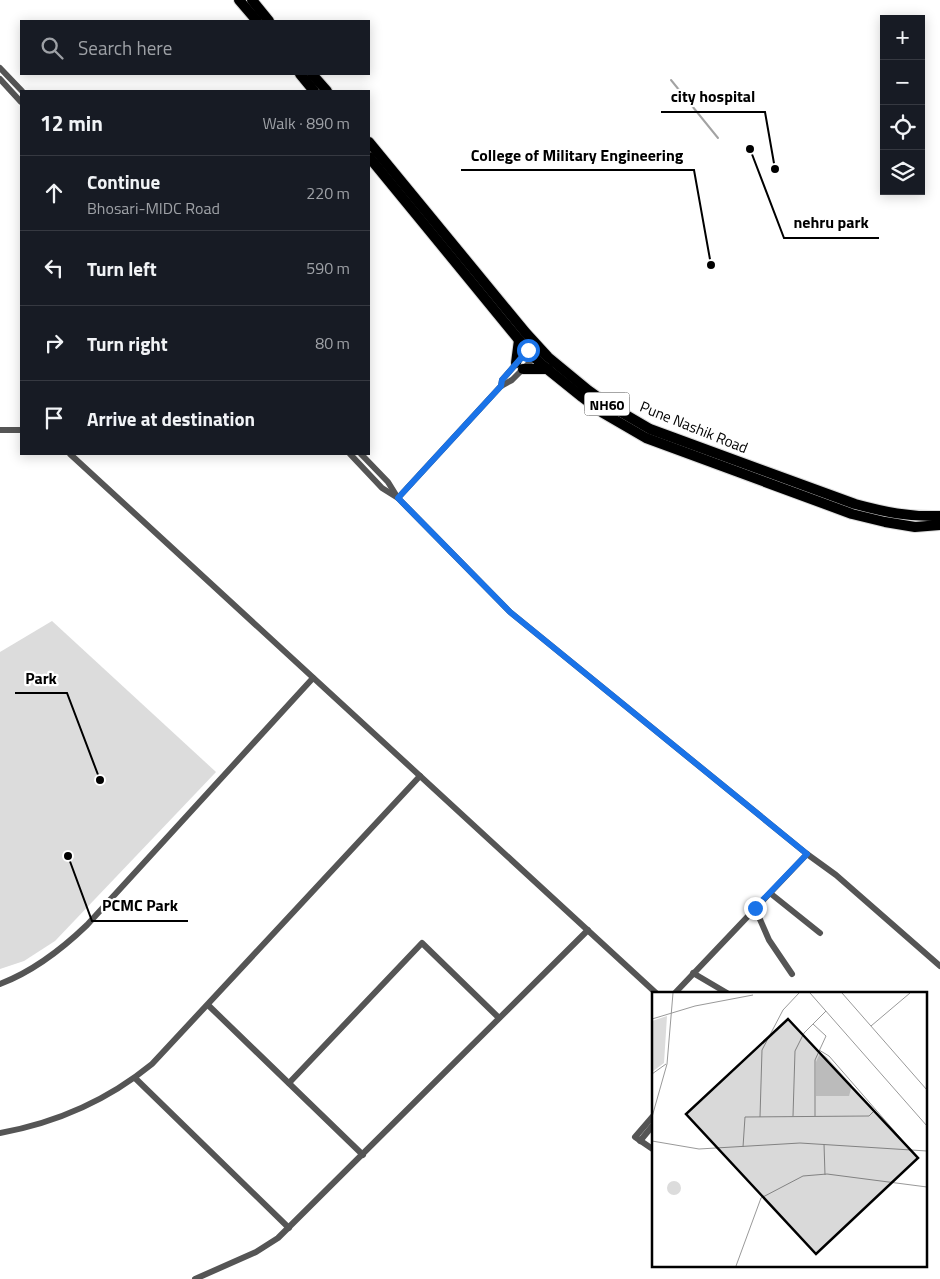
<!DOCTYPE html>
<meta charset="utf-8">
<style>
:root{--surface:#171b24;--page:#20242c;--text:#f1f3f6;--muted:#9ea1a6;--line:#363941}
body{margin:0;font-family:"Titillium Web",sans-serif;background:var(--page);color:var(--text)}
.controls{position:absolute;right:15px;top:15px;display:grid;overflow:hidden;border-radius:0px;box-shadow:0 2px 12px #0003}
.controls button{width:45px;height:45px;display:grid;place-items:center;padding:0;border:0;border-bottom:1px solid var(--line);background:var(--surface);color:var(--text);font:25px sans-serif}
.stop{position:absolute;width:15px;height:15px;margin:-11px;border:4px solid #1a73e8;border-radius:50%;background:#fff}
.stop.end{background:#1a73e8;border-color:#fff;box-shadow:0 1px 5px #0008}
.list{margin:0;padding:0;list-style:none}
h2{display:flex;justify-content:space-between;align-items:center;height:65px;margin:0;padding:0 20px;font-size:21px}
h2 small{font-size:16px;font-weight:400;color:var(--muted)}
.list li{display:grid;grid-template-columns:32px 1fr auto;gap:15px;align-items:center;box-sizing:border-box;height:75px;padding:0 20px;border-top:1px solid var(--line)}
.list b{display:block;font-size:19px;white-space:nowrap}
.list p{margin:0;font-size:16px;white-space:nowrap;color:var(--muted)}
.list em{font-size:16px;font-style:normal;color:var(--muted)}
.icon{flex:none;width:28px;height:28px;fill:none;stroke:currentColor;stroke-width:2;stroke-linecap:round;stroke-linejoin:round}
.map{position:relative;flex:none;width:940px;height:1279px;overflow:hidden}
.search{position:absolute;background:var(--surface);box-shadow:0 2px 12px #0003;left:20px;top:20px;width:350px;height:55px;display:flex;align-items:center;gap:12px;box-sizing:border-box;padding:0 18px;border-radius:0px;color:var(--muted);font-size:19px}
.panel{position:absolute;background:var(--surface);box-shadow:0 2px 12px #0003;left:20px;top:90px;width:350px;height:365px;border-radius:0px}
.map>svg:first-child{display:block}
.green{fill:#dcdcdc}
.lines{fill:none;stroke-linecap:round;stroke-linejoin:round}
.stream{stroke:#a3a3a3;stroke-width:2}
.highway-casing{stroke:#dbdbdb;stroke-width:12}
.minor{stroke:#555;stroke-width:6}
.highway{stroke:#000;stroke-width:10}
.route{stroke:#1a73e8;stroke-width:6}
.labels{text-anchor:middle;dominant-baseline:central;stroke-width:4.5;stroke-linejoin:round;paint-order:stroke}
.shield{fill:#fff;stroke:#4c4c4c;stroke-width:1}
.shield-label{font-size:14px;font-weight:bold;fill:#000}
.street-label{font-size:15px;fill:#000;stroke:#fff}
.inset-road{fill:none;stroke:#999;stroke-width:1}
.view{fill:#000;fill-opacity:0.15;stroke:#000;stroke-width:2.5}
.inset-edge{fill:none;stroke:#000;stroke-width:2.5}
.leader{fill:none;stroke:#000;stroke-width:2}
.callout-dot{fill:#000;stroke:#fff;stroke-width:2}
.callout-label{font-size:16px;text-anchor:middle;font-weight:bold;fill:#000;stroke:#fff;stroke-width:4.5;stroke-linejoin:round;paint-order:stroke}
</style>
<div class="map">
<svg width="940" height="1279" viewBox="0 0 940 1279">
<rect width="100%" height="100%" fill="#fff"/>
<polygon class="green" points="52,621 216,772 55,941 24,961 0,969 0,652"/>
<g class="lines">
<polyline class="stream" points="671,80 718,138"/>
<g class="highway-casing">
<g id="highway">
<polyline points="239,0 257,21"/>
<polyline points="252,0 269,21"/>
<polyline points="300,74 314,91"/>
<polyline points="312,74 327,91"/>
<path d="M369,142L526,333L548,357L588,390L609,405L650,429L855,504C885,512 908,517 940,516"/>
<polyline points="369,157 519,340 541,364 582,397 603,413 646,438 852,514 885,522 915,527 940,525"/>
<polyline points="516,363 519,340"/>
<polyline points="523,369 548,369"/>
</g>
</g>
<g class="minor">
<polyline points="0,68 22,91"/>
<polyline points="0,79 21,102"/>
<polyline points="501,386 502,380 530,348"/>
<polyline points="0,430 21,430"/>
<polyline points="70,454 656,993"/>
<polyline points="350,454 382,488 398,498 510,612 807,854 836,875 940,966"/>
<polyline points="361,454 388,482 396,495"/>
<polyline points="398,498 501,386 512,380 536,356"/>
<polyline points="770,893 820,933"/>
<polyline points="755,908 769,940 792,974"/>
<polyline points="693,973 727,993"/>
<path d="M0,984C34,971 61,950 87,925L313,678"/>
<polyline points="675,993 807,854"/>
<polyline points="208,1005 363,1155"/>
<polyline points="135,1078 289,1228"/>
<polyline points="289,1083 422,943 499,1018"/>
<polyline points="654,1115 635,1137 654,1150"/>
<path d="M0,1133C55,1123 108,1100 152,1064L420,776"/>
<polyline points="640,1141 654,1124"/>
<polyline points="195,1279 256,1252 278,1238 588,930"/>
</g>
<use href="#highway" class="highway"/>
</g>
<g class="lines">
<polyline class="route" points="528,350 502,380 501,386 398,498 510,612 807,854 755,908"/>
</g>
<g class="labels">
<rect class="shield" x="584.5" y="392.5" width="45" height="23" rx="4"/>
<g class="shield-label">
<text x="607" y="404">NH60</text>
</g>
<g class="street-label">
<text transform="translate(694 427) rotate(22)">Pune Nashik Road</text>
</g>
</g>
<g transform="translate(652 992)">
<rect width="275" height="275" fill="#fff"/>
<path d="M15,24L12,71L0,80V29ZM168,61L174,64L200,93L197,104H164V70ZM15 196a7 7 0 1 1 14 0a7 7 0 1 1-14 0Z" fill="#dcdcdc"/>
<path class="inset-road" d="M158,1L275,134M190,1L275,98M0,27L43,14L101,3M161,32L174,44L163,68V124M219,34L258,1M167,58L177,64L258,157M0,82L14,72M141,124L143,59L152,41L174,19M0,125L15,72L21,1M108,125L110,58L131,18L147,1M0,149L47,157L148,151L275,159M172,152L173,183M91,155L93,125L217,124L224,117M84,274L109,206L151,184L175,182L275,195"/>
<path class="view" d="M136,27L266,166L164,262L34,122Z"/>
<rect width="275" height="275" class="inset-edge"/>
</g>
<path class="leader" d="M775 169L765 112H661M711 265L694 170H461M750 149L784 238H879M100 780L67 693H15M68 856L92 921H188"/>
<g class="callout-dot">
<circle cx="775" cy="169" r="5"/>
<circle cx="711" cy="265" r="5"/>
<circle cx="750" cy="149" r="5"/>
<circle cx="100" cy="780" r="5"/>
<circle cx="68" cy="856" r="5"/>
</g>
<g class="callout-label">
<text x="713" y="102">city hospital</text>
<text x="577" y="161">College of Military Engineering</text>
<text x="831" y="228">nehru park</text>
<text x="41" y="684">Park</text>
<text x="140" y="911">PCMC Park</text>
</g>
</svg>
<div class="controls">
<button>+</button>
<button>−</button>
<button><svg class="icon" aria-label="locate" viewBox="0 0 24 24"><circle cx="12" cy="12" r="6"/><path d="M12 2v4M12 18v4M2 12h4M18 12h4"/></svg></button>
<button><svg class="icon" aria-label="layers" viewBox="0 0 24 24"><path d="M12 4l9 5-9 5-9-5zM3 14l9 5 9-5"/></svg></button>
</div>
<div class="stop" style="left:528px;top:350px"></div>
<div class="stop end" style="left:755px;top:908px"></div>
<div class="search"><svg class="icon" aria-label="search" viewBox="0 0 24 24"><circle cx="10" cy="10" r="6"/><path d="M15 15l6 6"/></svg>Search here</div>
<section class="panel">
<h2>12 min<small>Walk · 890 m</small></h2>
<ul class="list">
<li><svg class="icon" aria-label="ahead" viewBox="0 0 24 24"><path d="M12 20V5M6 11l6-6 6 6"/></svg><div><b>Continue</b><p>Bhosari-MIDC Road</p></div><em>220 m</em></li>
<li><svg class="icon" aria-label="left" viewBox="0 0 24 24"><path d="M17 20v-9H6M10 6l-5 5 5 5"/></svg><div><b>Turn left</b></div><em>590 m</em></li>
<li><svg class="icon" aria-label="right" viewBox="0 0 24 24"><path d="M7 20v-9h11M14 6l5 5-5 5"/></svg><div><b>Turn right</b></div><em>80 m</em></li>
<li><svg class="icon" aria-label="arrive" viewBox="0 0 24 24"><path d="M6 21V4h12l-3 4 3 4H6"/></svg><div><b>Arrive at destination</b></div></li>
</ul>
</section>
</div>
